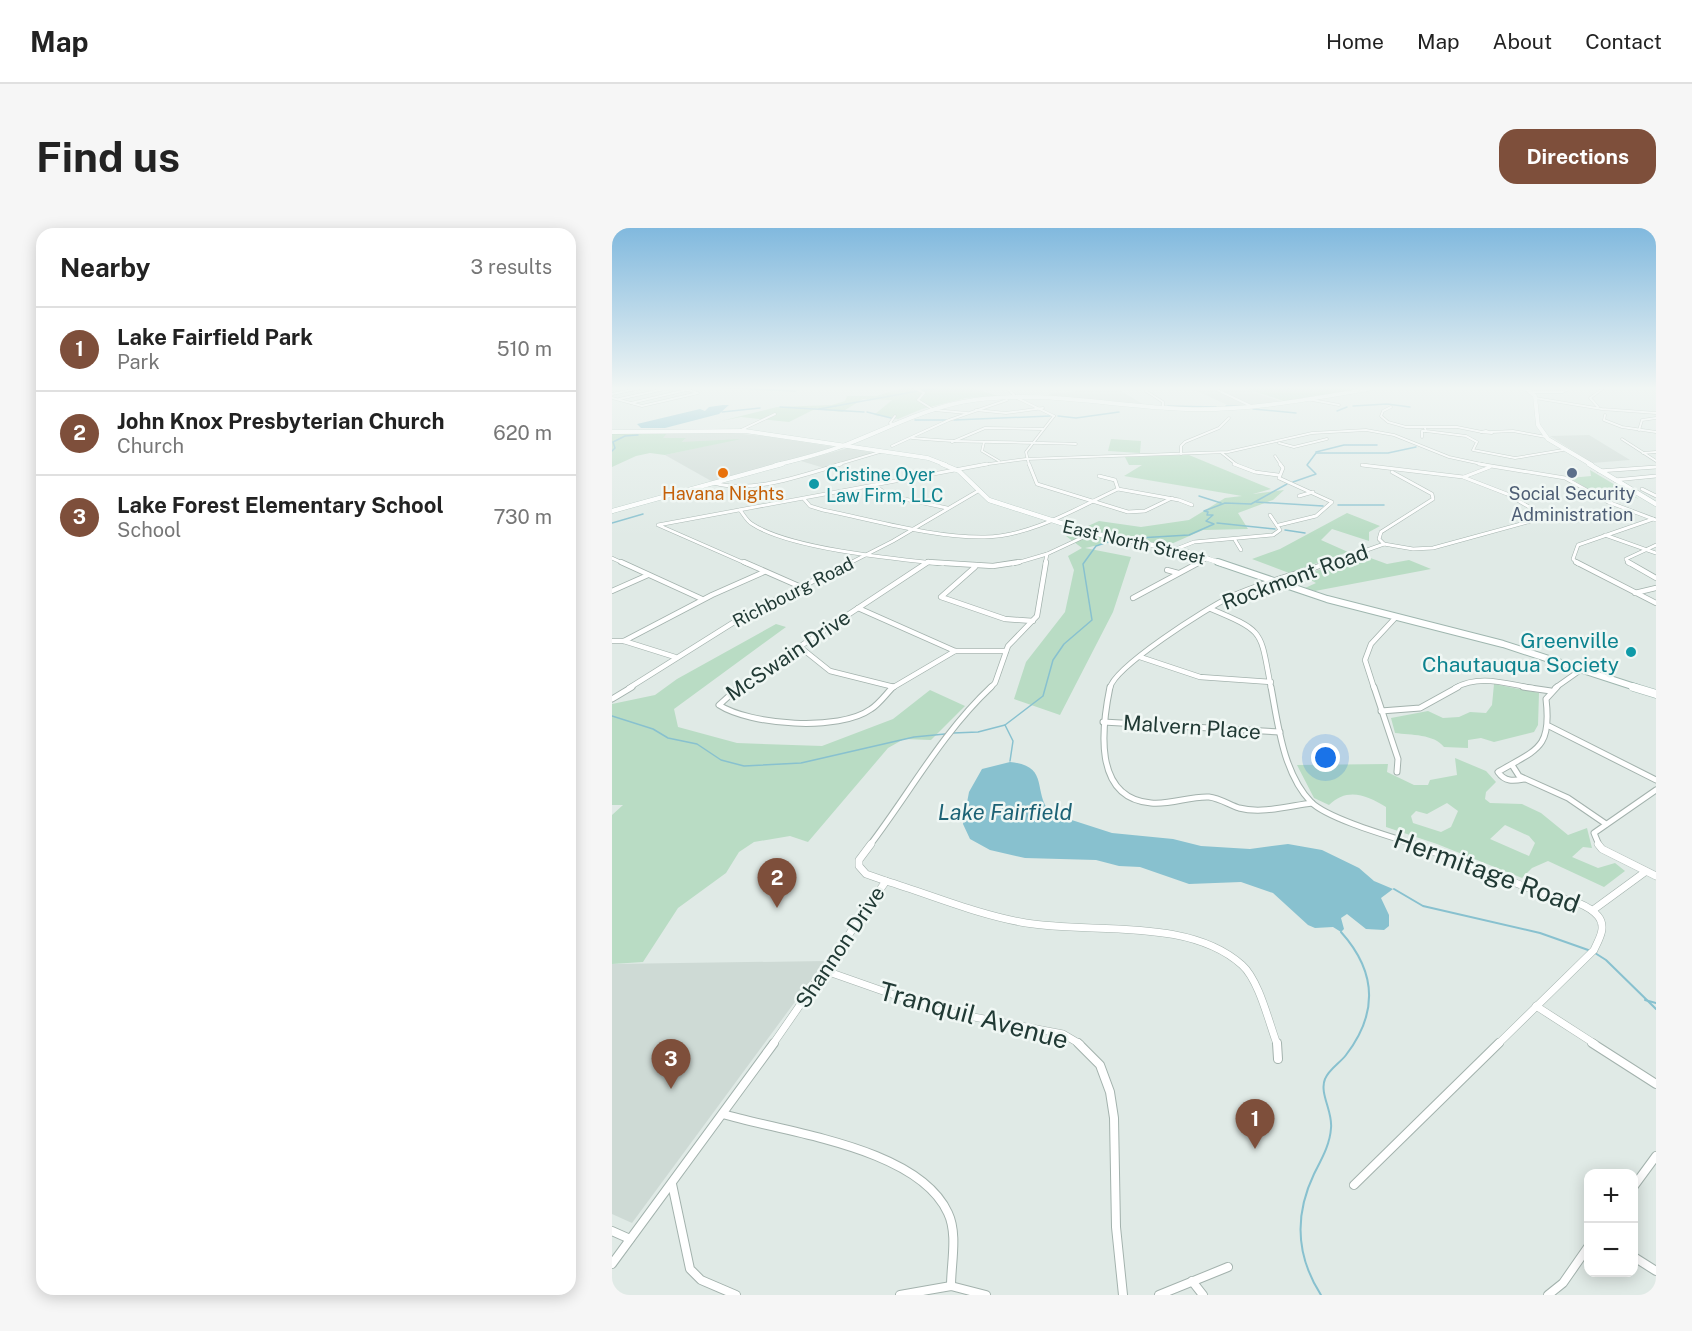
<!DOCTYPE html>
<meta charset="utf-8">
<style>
:root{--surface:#fff;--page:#f6f6f6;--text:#222;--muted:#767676;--line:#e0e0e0;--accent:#7e4f3b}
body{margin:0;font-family:"Public Sans",sans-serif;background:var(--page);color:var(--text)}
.controls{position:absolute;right:18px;bottom:18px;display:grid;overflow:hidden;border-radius:12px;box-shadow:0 3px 15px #0003}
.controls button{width:54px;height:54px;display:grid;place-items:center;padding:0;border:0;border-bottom:2px solid var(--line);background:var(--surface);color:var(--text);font:30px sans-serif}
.you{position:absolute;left:714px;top:530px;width:21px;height:21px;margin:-15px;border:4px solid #fff;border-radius:50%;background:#1a73e8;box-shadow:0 0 0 9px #1a73e833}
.badge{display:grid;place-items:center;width:39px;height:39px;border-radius:50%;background:var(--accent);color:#fff;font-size:20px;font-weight:700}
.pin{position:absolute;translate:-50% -50px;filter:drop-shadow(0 2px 3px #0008)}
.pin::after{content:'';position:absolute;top:32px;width:21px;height:18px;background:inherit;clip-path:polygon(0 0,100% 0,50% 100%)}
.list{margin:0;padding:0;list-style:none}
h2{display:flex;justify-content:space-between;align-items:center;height:78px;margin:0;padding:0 24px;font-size:26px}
h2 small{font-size:20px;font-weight:400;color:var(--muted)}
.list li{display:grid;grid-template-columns:39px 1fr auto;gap:18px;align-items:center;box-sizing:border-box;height:84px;padding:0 24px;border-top:2px solid var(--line)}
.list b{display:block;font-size:22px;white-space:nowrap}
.list p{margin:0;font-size:20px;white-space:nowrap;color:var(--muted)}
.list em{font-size:20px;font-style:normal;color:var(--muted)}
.map{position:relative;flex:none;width:1044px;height:1067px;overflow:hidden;border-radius:18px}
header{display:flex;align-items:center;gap:36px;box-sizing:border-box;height:84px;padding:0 30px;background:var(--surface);border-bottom:2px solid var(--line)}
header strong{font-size:28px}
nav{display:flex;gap:33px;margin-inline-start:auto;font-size:21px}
.intro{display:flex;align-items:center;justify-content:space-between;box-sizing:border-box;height:144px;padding:0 36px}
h1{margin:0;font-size:42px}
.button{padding:15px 27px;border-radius:18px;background:var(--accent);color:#fff;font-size:21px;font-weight:700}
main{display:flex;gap:36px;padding:0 36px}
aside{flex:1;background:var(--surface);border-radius:18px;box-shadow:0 3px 15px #0003}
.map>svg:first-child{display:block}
.built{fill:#cedad5}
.green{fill:#b9dcc4;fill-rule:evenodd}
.water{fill:#88c1cf}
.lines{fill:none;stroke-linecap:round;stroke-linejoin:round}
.stream-far1{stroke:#88c1cf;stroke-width:1.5}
.stream{stroke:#88c1cf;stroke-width:2}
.street-far5-casing{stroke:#a3b2ad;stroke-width:3}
.street-far4-casing{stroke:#a3b2ad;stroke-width:4}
.street-far3-casing{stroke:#a3b2ad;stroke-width:6}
.street-far2-casing{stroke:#a3b2ad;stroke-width:7}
.street-far1-casing{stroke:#a3b2ad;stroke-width:8}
.street-casing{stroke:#a3b2ad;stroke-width:10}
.secondary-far3-casing{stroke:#9fb6af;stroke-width:4.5}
.secondary-far2-casing{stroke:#9fb6af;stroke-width:5}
.secondary-far1-casing{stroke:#9fb6af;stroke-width:8}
.secondary-casing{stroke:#9fb6af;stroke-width:9}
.street-far5{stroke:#fff;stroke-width:2}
.street-far4{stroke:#fff;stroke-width:3}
.street-far3{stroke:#fff;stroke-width:4.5}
.street-far2{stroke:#fff;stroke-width:5}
.street-far1{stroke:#fff;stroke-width:7}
.street{stroke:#fff;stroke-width:8}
.secondary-far3{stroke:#fff;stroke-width:4}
.secondary-far2{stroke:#fff;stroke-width:4.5}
.secondary-far1{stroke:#fff;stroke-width:6}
.secondary{stroke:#fff;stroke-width:8}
.food-dot{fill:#e8710a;stroke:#f0f7f4;stroke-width:2}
.service-dot{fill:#5c6f8a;stroke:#f0f7f4;stroke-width:2}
.culture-dot{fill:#0f9aa8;stroke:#f0f7f4;stroke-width:2}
.labels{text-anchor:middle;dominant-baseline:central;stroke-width:5;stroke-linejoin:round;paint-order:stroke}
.far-culture-label{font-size:18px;fill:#0d838f;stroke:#f0f7f4;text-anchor:start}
.far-food-label{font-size:18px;fill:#c56008;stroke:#f0f7f4}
.far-service-label{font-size:18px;fill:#4e5e75;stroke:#f0f7f4}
.far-street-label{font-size:18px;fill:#213a35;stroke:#f0f7f4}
.street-label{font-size:21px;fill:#213a35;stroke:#f0f7f4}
.culture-label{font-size:21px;fill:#0d838f;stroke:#f0f7f4;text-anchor:end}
.water-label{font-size:22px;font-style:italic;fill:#1c6275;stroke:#f0f7f4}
.near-street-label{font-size:26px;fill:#213a35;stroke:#f0f7f4}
</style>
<header>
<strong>Map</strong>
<nav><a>Home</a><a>Map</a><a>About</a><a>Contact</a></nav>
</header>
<div class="intro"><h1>Find us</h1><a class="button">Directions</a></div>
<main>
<aside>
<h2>Nearby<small>3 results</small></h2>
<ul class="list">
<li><span class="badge">1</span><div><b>Lake Fairfield Park</b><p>Park</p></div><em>510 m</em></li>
<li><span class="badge">2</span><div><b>John Knox Presbyterian Church</b><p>Church</p></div><em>620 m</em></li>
<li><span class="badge">3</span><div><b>Lake Forest Elementary School</b><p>School</p></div><em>730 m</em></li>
</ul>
</aside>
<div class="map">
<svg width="1044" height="1067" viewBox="0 0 1044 1067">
<rect width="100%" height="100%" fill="#e0eae6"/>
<g class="built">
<polygon points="503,159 532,177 436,167 438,166"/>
<polygon points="576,159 627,159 670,174 620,179"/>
<polygon points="108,204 152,208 223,219 101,254 53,227 121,212 80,216 70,214 73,211 50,210 54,205"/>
<polygon points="977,207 1018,232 980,235 938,208"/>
<polygon points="236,220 263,225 212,240 189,233"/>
<polygon points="213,733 20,995 0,986 0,736"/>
</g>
<g class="green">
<polygon points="294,159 357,159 386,168 354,170 310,181 286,191 262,187 280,172 251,171 230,184 203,181 177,194 129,189 109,193 165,179 220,177 233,173 235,168 264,168"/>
<polygon points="628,159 759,159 672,173"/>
<polygon points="0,205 55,205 51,210 74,210 70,214 129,211 53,227 38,225 24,228 0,239"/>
<polygon points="499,211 529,213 528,225 496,223"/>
<polygon points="577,227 659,261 641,266 672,262 661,272 626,285 636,301 591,302 550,320 510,312 473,320 519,329 501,384 448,487 402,471 414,434 453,384 462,342 456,328 470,320 454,308 487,293 529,299 577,292 613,270 630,268 512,248 530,237 517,237 513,229"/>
<polygon points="978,242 1027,271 1011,265 995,267 993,271 958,250 979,248"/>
<polygon points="735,285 768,298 757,304 757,313 720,301 709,312 736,324 677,345 640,331 668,321"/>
<polygon points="753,328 775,336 797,332 819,341 703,363 693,360 704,355 690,347"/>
<polygon points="164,396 174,399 62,481 66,499 125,515 210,518 281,491 318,462 353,478 319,512 292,511 276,520 196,614 178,608 142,614 127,624 114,645 66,680 31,734 0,736 0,587 11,577 0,577 0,476 43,467 65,451"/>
<path d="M882,456L927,465L926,497L922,504L882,514L869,510L856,512V520L832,519C822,506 799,507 783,505L779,490L816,483L831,490L847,489L858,484L874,485L880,477Z"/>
<path d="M843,530L874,543L884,554L874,564L873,571L878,575L910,576L929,585L956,607L975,600L980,620L971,619L960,629L986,640L1003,635L1013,643L992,659L936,633L920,640L910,650L825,616L774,599V579C755,567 735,559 717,577L702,570L685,537L776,536L775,544L802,557H816L818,552L845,547ZM835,575L846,583L839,599L829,604L801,595L799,588L804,583L815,586ZM893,597L917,608L923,615L917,628L878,611Z"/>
</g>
<g class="water">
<polygon points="111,177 117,177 107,186 53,200 29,200 25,196 88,181 93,183 97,179"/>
<path d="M398,534C438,538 420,562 438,585L500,605L561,611L589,618L638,621L676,616L710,622L747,640L762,653L781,661L769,670L777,687V698L772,702L754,701L735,686L729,690L732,701L729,704L721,699L703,700L696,697L661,665L629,654L577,656L528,639L507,638L484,632L413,630L378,622L358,611L351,596L357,564L370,541Z"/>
</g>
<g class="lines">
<g class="stream-far1">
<polyline points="100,159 184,163"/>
<polyline points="311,162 336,159"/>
<polyline points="556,178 604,179"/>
<polyline points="614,178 626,178"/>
<polyline points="741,178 775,176 798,179"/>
<polyline points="168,179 252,184"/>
<polyline points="207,181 306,163"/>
<polyline points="641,181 684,185"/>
<polyline points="725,183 735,179"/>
<polyline points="110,184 148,180"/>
<polyline points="255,184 279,190"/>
<polyline points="446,188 464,190 507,184"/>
<polyline points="303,192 334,192"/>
<polyline points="342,192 438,188"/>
<polyline points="0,223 3,220 1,214 13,208 26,207"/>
<polyline points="704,224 732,217 765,217"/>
<polyline points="681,254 704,246 695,237 704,225 776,225 804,219"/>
<polyline points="587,268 609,275"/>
<polyline points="644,274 711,278"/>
<polyline points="726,277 772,277"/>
<polyline points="0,295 31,286"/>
<polyline points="605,295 663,301"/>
<polyline points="673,302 693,305"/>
<polyline points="526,310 577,307 602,296 594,293 601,287 595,287 596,284 592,283 613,275 639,276 675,256"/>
<polyline points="0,488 41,501 56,510 85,516 109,532 132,538 189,535 302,509 333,506"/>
<polyline points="393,497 401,513 398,533"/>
<polyline points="341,505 366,504 393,497 431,468 441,432 452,416 480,392 471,336 484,318 499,313"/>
</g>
<g class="stream">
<polyline points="782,661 811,678 928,705 979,723"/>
<polyline points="983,725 994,732 1044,781"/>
<polyline points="1033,772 1044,775"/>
<path d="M709,1067C684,1028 682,988 702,946C709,932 718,917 719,900C721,884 707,865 713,851C717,841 728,835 734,827C767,784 764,743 729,704"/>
</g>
<g class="street-far5-casing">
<g id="street-far5">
<polyline points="301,159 312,165 306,172 322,182 355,185"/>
<polyline points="394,159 405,170 442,188"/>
<polyline points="599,159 641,179"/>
<polyline points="674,159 678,159"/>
<polyline points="534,163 551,174 551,180"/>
<polyline points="920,164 951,164 960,159"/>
<polyline points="0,166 33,159"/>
<polyline points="0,170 30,178 86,165 65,159"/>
<polyline points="923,170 990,181 1044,185"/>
<polyline points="7,171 62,159"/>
<polyline points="695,171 727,177"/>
<polyline points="19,175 74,162"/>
<polyline points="779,179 771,183 769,188 776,194 794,199 845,199 870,204"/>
<polyline points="986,179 978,170 993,159"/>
<polyline points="364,182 394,185 431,180"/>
<polyline points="993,187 992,192 1010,199 1044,204"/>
<polyline points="283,188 278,195 283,196"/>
<polyline points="813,200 814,203 854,208 865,214 861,222 903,230 951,222"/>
<polyline points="1027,202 1030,192 1044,190"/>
<polyline points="127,203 163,186"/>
<polygon points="874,203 880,205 869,204"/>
<polyline points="879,204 901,203 934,209"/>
<polyline points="810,209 810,203 814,203"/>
<path d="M300,210C355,216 409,213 464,216"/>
<polyline points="1010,211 1044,233"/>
<polyline points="340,214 373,200 431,201"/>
<polyline points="372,214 370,223 387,233"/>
<polyline points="667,215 682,219 715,211"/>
<polyline points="280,218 337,192 395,172"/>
<polyline points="610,225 625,237"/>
<polyline points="1031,225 1044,224"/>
<polyline points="569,226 569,218 573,214 607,200 617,190"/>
<polyline points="663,228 669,237"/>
<polyline points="224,237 271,223"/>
<polyline points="369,237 414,231 616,224 700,205 754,202 782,207 837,229 874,237"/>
<polyline points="417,237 414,224 442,188"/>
</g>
</g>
<g class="street-far4-casing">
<g id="street-far4">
<polyline points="417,236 425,256 516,284 533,283 560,270"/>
<polyline points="622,236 643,244 666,247"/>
<polyline points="867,236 953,250 996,274 1044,292"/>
<polyline points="987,243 1044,239"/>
<polyline points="852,249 878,239"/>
<polyline points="1003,252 1044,248"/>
<path d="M102,255C142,266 190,247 229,236"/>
<polyline points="263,258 278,268 335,280"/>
<polyline points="506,261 567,272 580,277"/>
<polyline points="1030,261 1044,268"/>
<polyline points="687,268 701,264"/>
<path d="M192,271L198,278L211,282C262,292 322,310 373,309C420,308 465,280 506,261L503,252L487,248"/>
<path d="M128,282C132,287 135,293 140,296C178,321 284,331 331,336"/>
<polyline points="667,297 704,288 720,274 667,250 671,240 668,236"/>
<polyline points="993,307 1044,325"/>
<polyline points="623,312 629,322"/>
<polyline points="772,316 767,311 769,304 821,271 820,266 780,244"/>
<polyline points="564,321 582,314 661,307 668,302 658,287"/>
<polyline points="0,330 13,336"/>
<polyline points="135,336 46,297 375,236"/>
<polyline points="236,336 281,313 366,263"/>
<polyline points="313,336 316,334"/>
<polyline points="401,336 435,326"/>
<polyline points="433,336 435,326 480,305"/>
<polyline points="585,336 596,330"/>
<polyline points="715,336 772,316 801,321 821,320 934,289 895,266 851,249 750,237"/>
<polyline points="966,336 961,331 966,317 1041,291"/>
<polyline points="1017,336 1014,331 1044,317"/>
</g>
</g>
<g class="street-far3-casing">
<g id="street-far3">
<polyline points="9,334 90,371"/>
<polyline points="132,334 189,359"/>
<polyline points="316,334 381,338 407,334"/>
<polyline points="964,334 1044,375"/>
<polyline points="1016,334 1044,350"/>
<polyline points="363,339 329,369 393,391 421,393"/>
<polyline points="555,342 566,345"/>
<polyline points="0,363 36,347"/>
<polyline points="1023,365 1044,360"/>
<polyline points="521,370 588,334"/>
<polyline points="246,380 343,423 394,423"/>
<path d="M599,381C654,404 648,403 659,460"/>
<polyline points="0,413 12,413 63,429"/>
<polyline points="12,413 100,367 152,344"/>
<polyline points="188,419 218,443 282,459"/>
<polyline points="528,429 588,449 659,454"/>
<polyline points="17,460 135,386 239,334"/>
<polyline points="125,460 316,334"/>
<polyline points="280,460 343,423"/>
<polyline points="378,460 383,455 396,418 425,388 434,334"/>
<path d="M498,460C502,439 595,380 618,369C650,354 686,346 719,334"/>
<polyline points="762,460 753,432 759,416 784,389"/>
<path d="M843,460C868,446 894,456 921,460"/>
<polyline points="943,460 970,441"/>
</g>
</g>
<g class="street-far2-casing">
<g id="street-far2">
<path d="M127,459L107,477C138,497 227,504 259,481C267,476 274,466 281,459"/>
<path d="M498,459C490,498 480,570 539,575C559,577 578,568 597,569C607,570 618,577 627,580C650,586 677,578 700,575"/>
<path d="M659,459C666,496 671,545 699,574C716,591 780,609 805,617"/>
<polyline points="762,459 786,531 785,544"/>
<polyline points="911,459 939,463"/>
<polyline points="0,471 20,459"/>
<polyline points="769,483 808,480 846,459"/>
<polyline points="491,494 668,504"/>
<polyline points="937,498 1044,552"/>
<polyline points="900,537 907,548 956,570 994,596"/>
<path d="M912,551C901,553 893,554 886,544C925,521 940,521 934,471L945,459"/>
<path d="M258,617C299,563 330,505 379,459"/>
<polyline points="987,617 982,605 1044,562"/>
</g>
</g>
<g class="street-far1-casing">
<g id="street-far1">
<path d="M800,616C842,630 881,647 922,662C942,670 971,671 986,688C995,699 987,711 982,722L886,816"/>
<polyline points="986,616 990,621 1044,648"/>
<path d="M274,653C320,667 366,687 414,695C480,706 577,689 630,737C647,752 657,795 665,816"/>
<polyline points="981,682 1033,644"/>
<polyline points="214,743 325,782 451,806 468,816"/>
<polyline points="924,778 983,816"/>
<polyline points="161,816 274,653 254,646 247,638 247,632 259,616"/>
</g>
</g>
<g class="street-casing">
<g id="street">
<polyline points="466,815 488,837 498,864 502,890 504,999 511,1067"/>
<polyline points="665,815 666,831"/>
<polyline points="980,815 1044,856"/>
<path d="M111,886C174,905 306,919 336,985C346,1006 339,1035 339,1058"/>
<polyline points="60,956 78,1041 89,1052 124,1067"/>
<polyline points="742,957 887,815"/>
<polyline points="1022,958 1044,928"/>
<polyline points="0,1003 18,1011"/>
<polyline points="1022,1029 1044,1043"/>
<polyline points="0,1036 162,815"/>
<polyline points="580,1053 591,1067"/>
<polyline points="288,1067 339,1058 374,1067"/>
<polyline points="547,1067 616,1039"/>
<polyline points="936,1067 951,1055 976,1019"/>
</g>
</g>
<g class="secondary-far3-casing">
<g id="secondary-far3">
<polyline points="913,159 923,168 926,197 936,211 980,237"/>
<polyline points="0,204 133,203 316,230 334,237"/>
<path d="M164,237C189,231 214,225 238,215C279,199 318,178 362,172C433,162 503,179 574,181C640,183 704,170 768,159"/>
</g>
</g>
<g class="secondary-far2-casing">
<g id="secondary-far2">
<polyline points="330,236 347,243 377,272 480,305 576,324 611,336"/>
<polyline points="977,236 1044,276"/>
<polyline points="0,283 170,236"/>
</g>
</g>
<g class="secondary-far1-casing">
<polyline id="secondary-far1" points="606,334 715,371 891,416 1026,460"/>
</g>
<g class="secondary-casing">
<polyline id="secondary" points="1021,459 1044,466"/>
</g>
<use href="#street-far5" class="street-far5"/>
<use href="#street-far4" class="street-far4"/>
<use href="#street-far3" class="street-far3"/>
<use href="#street-far2" class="street-far2"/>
<use href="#street-far1" class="street-far1"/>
<use href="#street" class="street"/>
<use href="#secondary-far3" class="secondary-far3"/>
<use href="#secondary-far2" class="secondary-far2"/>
<use href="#secondary-far1" class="secondary-far1"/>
<use href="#secondary" class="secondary"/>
</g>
<linearGradient id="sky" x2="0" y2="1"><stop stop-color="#81b9de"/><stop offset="0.52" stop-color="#f1f6f4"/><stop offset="1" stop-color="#f1f6f4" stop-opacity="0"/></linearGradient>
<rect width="1044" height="308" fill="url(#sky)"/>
<circle class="food-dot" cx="111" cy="245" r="6"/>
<circle class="service-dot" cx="960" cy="245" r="6"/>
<g class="culture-dot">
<circle cx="202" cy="256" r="6"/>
<circle cx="1019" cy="424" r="6"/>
</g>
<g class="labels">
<g class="far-culture-label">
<text x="214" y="246">Cristine Oyer<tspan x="214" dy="21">Law Firm, LLC</tspan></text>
</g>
<g class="far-food-label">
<text x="111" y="265">Havana Nights</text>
</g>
<g class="far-service-label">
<text x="960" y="265">Social Security<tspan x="960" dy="21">Administration</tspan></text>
</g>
<g class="far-street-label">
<text transform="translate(522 314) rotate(13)">East North Street</text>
<text transform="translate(181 364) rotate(-27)">Richbourg Road</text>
</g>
<g class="street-label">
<text transform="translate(683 349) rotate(-20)">Rockmont Road</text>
<text transform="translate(176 427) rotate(-34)">McSwain Drive</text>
<text transform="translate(580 499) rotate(4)">Malvern Place</text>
<text transform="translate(228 719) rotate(-56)">Shannon Drive</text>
</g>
<g class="culture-label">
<text x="1007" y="412">Greenville<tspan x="1007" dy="24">Chautauqua Society</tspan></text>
</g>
<g class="water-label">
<text x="393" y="584">Lake Fairfield</text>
</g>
<g class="near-street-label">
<text transform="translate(875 643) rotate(20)">Hermitage Road</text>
<text transform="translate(362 787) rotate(15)">Tranquil Avenue</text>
</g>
</g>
</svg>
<div class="controls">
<button>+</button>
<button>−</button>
</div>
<div class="you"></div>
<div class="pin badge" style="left:643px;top:921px">1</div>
<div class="pin badge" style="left:165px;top:680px">2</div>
<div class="pin badge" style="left:59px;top:861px">3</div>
</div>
</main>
